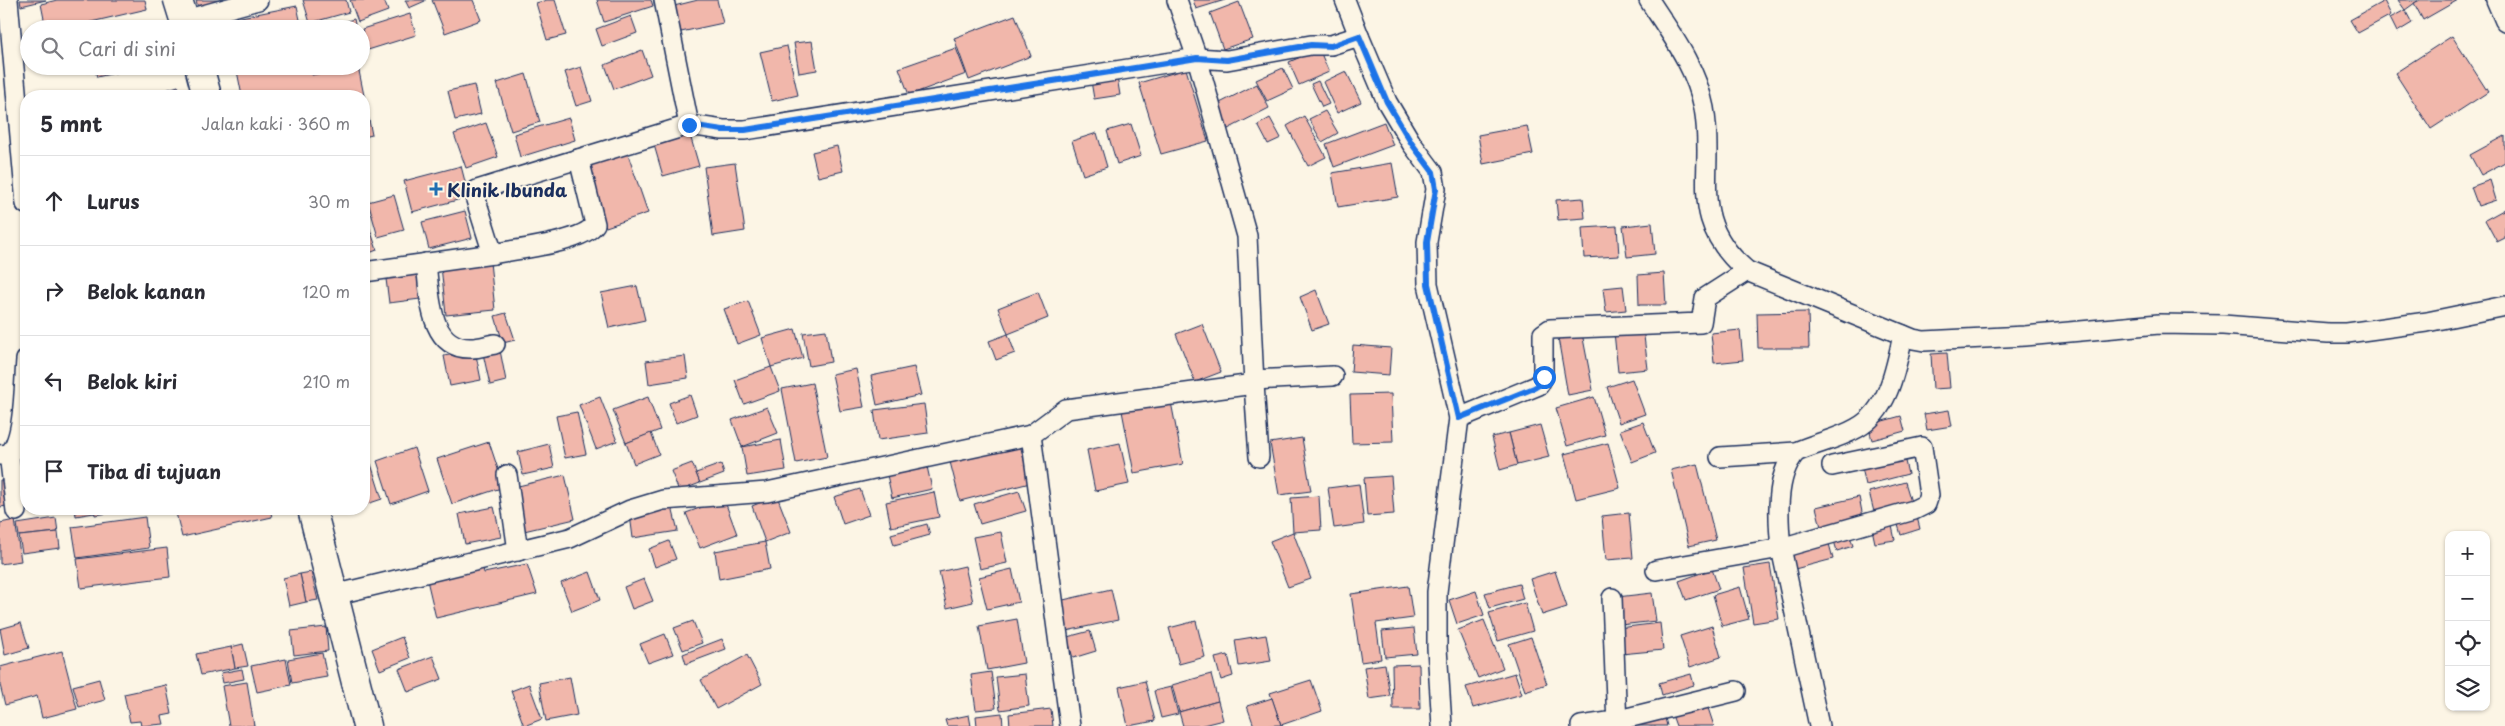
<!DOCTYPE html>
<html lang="id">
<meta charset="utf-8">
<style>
:root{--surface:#fff;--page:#f2f2f3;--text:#2b2b33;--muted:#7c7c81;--line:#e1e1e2}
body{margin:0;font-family:"Playpen Sans",sans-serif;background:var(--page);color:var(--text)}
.controls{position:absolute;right:15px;bottom:15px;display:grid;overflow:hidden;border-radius:10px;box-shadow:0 1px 4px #0004}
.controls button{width:45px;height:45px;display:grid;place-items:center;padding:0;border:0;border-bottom:1px solid var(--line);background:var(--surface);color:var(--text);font:25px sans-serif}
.stop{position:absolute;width:15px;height:15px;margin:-11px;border:4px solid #1a73e8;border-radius:50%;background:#fff}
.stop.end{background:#1a73e8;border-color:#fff;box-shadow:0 1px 5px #0008}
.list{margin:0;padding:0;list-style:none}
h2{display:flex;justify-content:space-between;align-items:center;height:65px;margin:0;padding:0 20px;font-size:21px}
h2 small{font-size:16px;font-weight:400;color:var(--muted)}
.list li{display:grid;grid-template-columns:32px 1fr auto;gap:15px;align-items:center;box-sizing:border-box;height:90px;padding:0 20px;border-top:1px solid var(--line)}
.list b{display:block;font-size:19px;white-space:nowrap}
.list em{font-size:16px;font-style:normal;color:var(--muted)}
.icon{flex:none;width:28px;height:28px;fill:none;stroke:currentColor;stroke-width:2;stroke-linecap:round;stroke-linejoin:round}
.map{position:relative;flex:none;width:2505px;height:726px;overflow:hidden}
.search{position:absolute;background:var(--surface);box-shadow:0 1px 4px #0004;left:20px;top:20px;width:350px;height:55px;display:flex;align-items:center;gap:12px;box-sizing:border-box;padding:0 18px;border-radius:28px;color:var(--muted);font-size:19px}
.panel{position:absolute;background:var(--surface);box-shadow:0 1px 4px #0004;left:20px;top:90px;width:350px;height:425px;border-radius:20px}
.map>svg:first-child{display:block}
.building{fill:#f1b7ab;stroke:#1b2f5e}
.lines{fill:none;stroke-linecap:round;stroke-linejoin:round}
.street-casing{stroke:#1b2f5e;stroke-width:22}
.secondary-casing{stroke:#1b2f5e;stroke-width:31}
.street{stroke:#fcf5e5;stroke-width:19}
.secondary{stroke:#fcf5e5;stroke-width:28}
.route{stroke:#1a73e8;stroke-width:6}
.poi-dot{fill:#1f6fb2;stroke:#fcf5e5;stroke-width:2}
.labels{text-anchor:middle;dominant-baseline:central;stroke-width:4;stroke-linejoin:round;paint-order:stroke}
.poi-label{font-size:18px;font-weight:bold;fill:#1b2f5e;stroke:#fcf5e5;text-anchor:start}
</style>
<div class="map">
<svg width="2505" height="726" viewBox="0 0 2505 726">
<rect width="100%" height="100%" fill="#fcf5e5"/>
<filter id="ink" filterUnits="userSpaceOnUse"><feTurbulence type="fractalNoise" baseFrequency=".02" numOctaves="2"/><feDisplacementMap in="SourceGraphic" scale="10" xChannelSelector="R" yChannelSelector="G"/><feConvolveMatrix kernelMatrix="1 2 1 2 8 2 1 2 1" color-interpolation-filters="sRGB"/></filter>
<g filter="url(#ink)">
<g class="building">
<polygon points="20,0 46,0 21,6"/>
<polygon points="57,0 145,0 147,9 61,29 46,29 41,4"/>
<polygon points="196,0 227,0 198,8"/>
<polygon points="303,0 346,0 349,12 310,23"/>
<polygon points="350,0 384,0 388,11 358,22"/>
<polygon points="405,0 425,0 425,1 409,8"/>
<polygon points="432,0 473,0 481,20 445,33"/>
<polygon points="547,0 555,0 566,35 547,40 536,3"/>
<polygon points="597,0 651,0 653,6 604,22"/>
<polygon points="698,0 717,0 723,23 681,32 674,6"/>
<polygon points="1193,0 1225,0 1196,9"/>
<polygon points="2398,0 2419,0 2405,10"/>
<polygon points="2420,0 2458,0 2423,20 2414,3"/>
<polygon points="2384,1 2391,15 2358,33 2350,20"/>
<polygon points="1239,2 1253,39 1223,49 1210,13"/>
<polygon points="297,6 302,29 228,29 226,20"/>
<polygon points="2405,10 2412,23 2397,32 2390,18"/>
<polygon points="410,14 416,35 368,50 362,29"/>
<polygon points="1015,15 1031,56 969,80 954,38"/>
<polygon points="631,16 637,33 602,46 596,29"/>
<polygon points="354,19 356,29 318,29"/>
<polygon points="2452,36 2488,92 2431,129 2395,73"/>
<polygon points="812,41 817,70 799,73 794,43"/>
<polygon points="787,46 798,95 772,101 760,52"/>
<polygon points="956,48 966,74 909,95 899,68"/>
<polygon points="1319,49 1329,72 1299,85 1289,62"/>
<polygon points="642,50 651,75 614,89 605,65"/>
<polygon points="94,66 117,66 119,72 97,77"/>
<polygon points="236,66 310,66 312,75 358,66 372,135 364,137 364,96 242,96"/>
<polygon points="581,67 592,101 576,106 565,72"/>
<polygon points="1283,68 1293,89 1267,101 1256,80"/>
<polygon points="1186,69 1208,141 1161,154 1139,83"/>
<polygon points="1346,71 1361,102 1337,113 1323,82"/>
<polygon points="526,74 540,122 511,131 497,83"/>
<polygon points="1117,77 1120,95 1094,99 1091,81"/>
<polygon points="1318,81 1329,104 1322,107 1311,84"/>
<polygon points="1257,84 1269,108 1228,129 1216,105"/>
<polygon points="474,85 481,114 455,120 448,91"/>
<polygon points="178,86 182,96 147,96"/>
<polygon points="1325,111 1338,133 1322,142 1309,119"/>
<polygon points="1304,116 1326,157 1308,166 1287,126"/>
<polygon points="569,118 575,140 520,157 514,134"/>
<polygon points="1270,118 1281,138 1268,144 1258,125"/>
<polygon points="1384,122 1393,145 1334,167 1326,144"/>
<polygon points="486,123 498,157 466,168 454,134"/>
<polygon points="1131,124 1141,156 1117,164 1107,131"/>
<polygon points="1527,126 1533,154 1483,164 1478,135"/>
<polygon points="688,128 699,166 663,176 652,138"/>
<polygon points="1097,133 1107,167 1083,175 1072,141"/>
<polygon points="2505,136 2505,162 2481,175 2470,155"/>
<polygon points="837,146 843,171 818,177 812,152"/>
<polygon points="626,149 648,213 606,227 584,163"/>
<polygon points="735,163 745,231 713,236 704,167"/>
<polygon points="1392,163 1398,197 1338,207 1332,173"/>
<polygon points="461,166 469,197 412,212 404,181"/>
<polygon points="2490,180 2496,200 2478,206 2471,187"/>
<polygon points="394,195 404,230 378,237 368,202"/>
<polygon points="1583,198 1585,218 1558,220 1556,200"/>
<polygon points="2505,209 2505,238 2497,242 2485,220"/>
<polygon points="364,211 377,250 364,255"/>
<polygon points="465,211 472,238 429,249 422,222"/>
<polygon points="1652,223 1655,254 1627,257 1623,226"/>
<polygon points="1617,226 1619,256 1584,258 1582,228"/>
<polygon points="490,262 495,310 446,315 441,266"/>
<polygon points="416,267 420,299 389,303 385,271"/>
<polygon points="1664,273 1666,305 1639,305 1638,275"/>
<polygon points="637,286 645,320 609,328 601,293"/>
<polygon points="1623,286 1626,310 1606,312 1603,288"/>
<polygon points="1316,290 1329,324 1312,330 1300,297"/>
<polygon points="1038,292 1048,318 1008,334 998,308"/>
<polygon points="748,301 761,335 737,344 724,309"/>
<polygon points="1808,312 1809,348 1758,348 1757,313"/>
<polygon points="506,313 515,340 503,343 495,316"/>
<polygon points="1202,324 1221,372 1195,382 1176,334"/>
<polygon points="1643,328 1648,369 1618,372 1614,332"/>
<polygon points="795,329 803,358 771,367 762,338"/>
<polygon points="826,330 831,362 809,366 803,333"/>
<polygon points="1740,330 1743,360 1714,363 1711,333"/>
<polygon points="1582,333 1593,390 1568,395 1558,338"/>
<polygon points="1008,334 1015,353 996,360 989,341"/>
<polygon points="499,345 506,381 490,385 482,349"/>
<polygon points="1353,345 1391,348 1389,375 1351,372"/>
<polygon points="475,350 481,380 450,386 444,356"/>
<polygon points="1947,353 1950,388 1933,389 1931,354"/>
<polygon points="685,356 688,378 649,384 646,361"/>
<polygon points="771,367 780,391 744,404 735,380"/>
<polygon points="914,367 921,395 877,405 871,376"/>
<polygon points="856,369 864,407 840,411 832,374"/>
<polygon points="1632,379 1645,414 1619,423 1607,387"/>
<polygon points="812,383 827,457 796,463 782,389"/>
<polygon points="1391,394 1393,442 1352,443 1350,395"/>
<polygon points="690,395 697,415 676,423 669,403"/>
<polygon points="600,397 617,441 596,449 579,405"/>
<polygon points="648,397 660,430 626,443 613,410"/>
<polygon points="1594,397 1605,435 1567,446 1556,408"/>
<polygon points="1171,402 1183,464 1134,473 1122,411"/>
<polygon points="924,404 928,433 878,440 874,410"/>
<polygon points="767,407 778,433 742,447 732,420"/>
<polygon points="1949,410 1952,426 1927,430 1924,414"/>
<polygon points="577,412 586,454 565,458 556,416"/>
<polygon points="1901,416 1905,431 1872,440 1868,425"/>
<polygon points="1643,422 1655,453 1632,462 1620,430"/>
<polygon points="1540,425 1549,457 1517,465 1509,433"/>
<polygon points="651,433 659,454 634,464 626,443"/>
<polygon points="1509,433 1517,465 1500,470 1492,437"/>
<polygon points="1302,438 1311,491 1279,495 1270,443"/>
<polygon points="781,440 786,470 747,476 742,447"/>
<polygon points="1019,441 1030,483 960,501 949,458"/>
<polygon points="489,442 504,487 452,504 437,459"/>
<polygon points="1120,443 1129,484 1095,491 1087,450"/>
<polygon points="1608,443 1620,488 1576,499 1564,454"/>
<polygon points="549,444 554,468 523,475 518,452"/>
<polygon points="414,448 428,491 391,504 377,461"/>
<polygon points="1904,457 1908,474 1866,485 1862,468"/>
<polygon points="926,462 932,489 892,498 886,470"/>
<polygon points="692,463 700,483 679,491 671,471"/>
<polygon points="371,464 382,499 364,505 364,466"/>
<polygon points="721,464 724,474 700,483 696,473"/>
<polygon points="1697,464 1716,540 1689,546 1671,470"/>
<polygon points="26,474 26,507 24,507 21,475"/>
<polygon points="565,475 575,519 524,531 514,487"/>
<polygon points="1391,476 1394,514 1367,516 1364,478"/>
<polygon points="0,480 5,480 7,506 0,507"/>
<polygon points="1905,482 1911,502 1874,512 1869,492"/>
<polygon points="1359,484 1364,524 1334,528 1328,488"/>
<polygon points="860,489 869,515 843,524 834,497"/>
<polygon points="1019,491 1026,511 980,524 974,504"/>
<polygon points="934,492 939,517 891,527 886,502"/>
<polygon points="777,496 791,532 765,542 752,506"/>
<polygon points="1319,496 1321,530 1293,532 1291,498"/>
<polygon points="1859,497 1863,517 1821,527 1816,507"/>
<polygon points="724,499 737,534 700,548 686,513"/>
<polygon points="494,507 501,537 465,544 459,514"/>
<polygon points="672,507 678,531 633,538 630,515"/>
<polygon points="75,509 93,509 94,513 76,516"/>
<polygon points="94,509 107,509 108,513 95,515"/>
<polygon points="175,509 270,509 272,517 182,537"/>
<polygon points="1629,513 1633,558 1606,560 1602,516"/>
<polygon points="1916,513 1920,529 1901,535 1896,518"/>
<polygon points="145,517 149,548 77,558 72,527"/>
<polygon points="56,518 58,532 19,536 17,524"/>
<polygon points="15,520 21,561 0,564 0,523"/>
<polygon points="927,524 930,535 894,545 891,534"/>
<polygon points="1892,526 1895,540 1875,543 1872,529"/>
<polygon points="58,532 60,548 22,553 19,536"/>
<polygon points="1001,532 1007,563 980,569 973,537"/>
<polygon points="1293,532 1311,579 1288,587 1270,541"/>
<polygon points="1850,536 1853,546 1837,551 1834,541"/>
<polygon points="1828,540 1833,559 1791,570 1786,551"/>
<polygon points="669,541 676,559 655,567 649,549"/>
<polygon points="765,542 770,569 719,579 715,551"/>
<polygon points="167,548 170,577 81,588 77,559"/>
<polygon points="527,564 537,594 436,618 427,580 483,567 484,573"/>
<polygon points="1770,564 1779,619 1753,623 1744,568"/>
<polygon points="965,566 973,602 947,608 939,572"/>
<polygon points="1012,569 1019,602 987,609 979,577"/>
<polygon points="1712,569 1719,589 1686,600 1679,581"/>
<polygon points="1555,571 1567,607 1542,615 1530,579"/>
<polygon points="311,572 318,600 306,602 300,574"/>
<polygon points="590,572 600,600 572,611 561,583"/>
<polygon points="300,574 306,602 289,606 283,578"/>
<polygon points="644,579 653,601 632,609 624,587"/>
<polygon points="1519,584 1523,599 1490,608 1485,593"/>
<polygon points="1408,586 1413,618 1376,623 1381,659 1361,662 1351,594"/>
<polygon points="1740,587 1749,619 1722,626 1713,595"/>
<polygon points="1111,589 1118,620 1066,631 1059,601"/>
<polygon points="1476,591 1484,615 1457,624 1449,600"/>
<polygon points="1652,593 1656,621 1620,625 1617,597"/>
<polygon points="1525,603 1533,631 1498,641 1489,613"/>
<polygon points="1017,619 1024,663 987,670 979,626"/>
<polygon points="1484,620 1503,668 1478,678 1458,630"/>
<polygon points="693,621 702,643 683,650 674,628"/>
<polygon points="1196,621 1205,657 1179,664 1169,628"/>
<polygon points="21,623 29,648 5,655 0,629"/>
<polygon points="1660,623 1663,650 1621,654 1618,628"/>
<polygon points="1712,626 1721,657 1690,667 1680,636"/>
<polygon points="326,627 328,651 294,655 291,631"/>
<polygon points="1414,628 1417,654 1385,657 1382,631"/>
<polygon points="1090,631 1096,651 1073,658 1067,637"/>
<polygon points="665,634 673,654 648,663 640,644"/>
<polygon points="1266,635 1271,661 1239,666 1235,640"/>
<polygon points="402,637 410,658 380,670 372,649"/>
<polygon points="1531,637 1547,684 1525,691 1509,644"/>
<polygon points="722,639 726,649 686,664 683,654"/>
<polygon points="243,644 248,666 235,668 231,647"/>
<polygon points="231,647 235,668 201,675 196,654"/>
<polygon points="62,651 77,709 42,718 37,696 5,705 0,685 0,667"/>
<polygon points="322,653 327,677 292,683 288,659"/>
<polygon points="747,655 762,684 716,709 701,680"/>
<polygon points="1228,655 1233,676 1221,680 1215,658"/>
<polygon points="433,656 442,679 408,692 399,669"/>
<polygon points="286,659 291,685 257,692 251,666"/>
<polygon points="1385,664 1390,696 1369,699 1364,667"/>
<polygon points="1419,664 1420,709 1393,709 1392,665"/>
<polygon points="242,669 244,679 223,683 221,673"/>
<polygon points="991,672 996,708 976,710 971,675"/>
<polygon points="1515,673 1522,694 1473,708 1466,687"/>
<polygon points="1025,674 1029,706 1000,710 996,677"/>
<polygon points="1211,674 1218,701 1179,712 1172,685"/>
<polygon points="1691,674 1694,685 1662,695 1659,683"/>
<polygon points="570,677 577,715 546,721 539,683"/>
<polygon points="99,679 105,700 79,707 73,686"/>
<polygon points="1311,680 1322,711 1281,725 1270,693"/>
<polygon points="1145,681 1155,721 1128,726 1119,687"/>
<polygon points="247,682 254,726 229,726 222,686"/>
<polygon points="529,684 542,719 524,726 511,691"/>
<polygon points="166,685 172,714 162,716 164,724 141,726 140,721 130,722 124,694"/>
<polygon points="1171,687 1178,714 1161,718 1154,691"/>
<polygon points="1272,698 1281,725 1254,726 1247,706"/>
<polygon points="1218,701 1223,720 1199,726 1183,726 1179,712"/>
<polygon points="1707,705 1714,726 1676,726 1672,715"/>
<polygon points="1051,709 1053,726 1010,726 1009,714"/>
<polygon points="1002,713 1003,726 977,726 976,716"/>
<polygon points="1664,714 1667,726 1630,726"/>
<polygon points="969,715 971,726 947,726 945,720"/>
</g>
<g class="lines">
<g class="street-casing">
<g id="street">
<polyline points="8,0 26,204"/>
<polyline points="1345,0 1359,36"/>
<path d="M1649,0C1671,34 1696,67 1704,108C1716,174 1685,218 1747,271L1913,339L1924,341L2025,336L2159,324L2223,325L2328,333H2347L2427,322L2505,306"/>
<polyline points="2496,0 2505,21"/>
<polyline points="185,20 258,0"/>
<polyline points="689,125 723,130 745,130 1197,58 1177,0"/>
<path d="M493,254C516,249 583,243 595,224L579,159"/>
<path d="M426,263C430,293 428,350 472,348C479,348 488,345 495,344"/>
<polyline points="364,272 493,254 476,200 477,190 689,125 664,0"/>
<polyline points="1253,380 1333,376"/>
<polyline points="1254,384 1259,457"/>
<polyline points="1031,435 1066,409 1254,384 1247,236 1197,58 1227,60 1311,45 1331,45 1359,36 1387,102 1412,144 1433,172 1436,189 1427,242 1428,284 1459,418"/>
<polyline points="9,454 16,511"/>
<path d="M0,455L9,454C25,438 24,383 26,360"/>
<polyline points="1720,457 1796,452"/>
<polyline points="507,475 518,551"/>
<path d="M1656,570L1781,548C1778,519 1775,475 1796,452C1816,443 1838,439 1857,428C1889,411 1896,367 1903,335"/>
<polyline points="334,595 570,538 630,510 663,500 767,492 1031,435 1070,726"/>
<polyline points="1612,598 1617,726"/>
<polyline points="1442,726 1437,648 1437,592 1459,418 1539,385 1543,377 1543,334 1550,329 1701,323 1705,298 1747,271"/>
<polyline points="1581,726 1615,721 1736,691"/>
<polyline points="1819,726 1781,548 1914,510 1926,504 1929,495 1922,447 1832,466"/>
</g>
</g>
<g class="secondary-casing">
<g id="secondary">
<polyline points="178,0 187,29"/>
<polyline points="199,66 207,96"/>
<polyline points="312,509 367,726"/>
</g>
</g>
<use href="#street" class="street"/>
<use href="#secondary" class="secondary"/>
</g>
</g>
<g class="lines" filter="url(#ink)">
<polyline class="route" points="689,125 723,130 745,130 1160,64 1197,58 1227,60 1311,45 1331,46 1359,36 1387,102 1412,144 1433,172 1436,189 1427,242 1428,284 1459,418 1534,388 1539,385 1544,377"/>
</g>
<path class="poi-dot" d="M433.5 181.5h5v5h5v5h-5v5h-5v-5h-5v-5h5z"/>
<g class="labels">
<g class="poi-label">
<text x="447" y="189">Klinik Ibunda</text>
</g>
</g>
</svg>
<div class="controls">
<button>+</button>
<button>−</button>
<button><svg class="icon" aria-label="locate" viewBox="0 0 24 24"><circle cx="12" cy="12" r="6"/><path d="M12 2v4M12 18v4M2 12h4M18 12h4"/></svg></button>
<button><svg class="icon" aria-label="layers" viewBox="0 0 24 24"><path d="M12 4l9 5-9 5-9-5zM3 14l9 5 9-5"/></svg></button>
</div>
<div class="stop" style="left:1544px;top:377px"></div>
<div class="stop end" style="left:689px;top:125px"></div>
<div class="search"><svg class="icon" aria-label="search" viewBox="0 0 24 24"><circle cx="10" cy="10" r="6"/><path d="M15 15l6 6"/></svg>Cari di sini</div>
<section class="panel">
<h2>5 mnt<small>Jalan kaki · 360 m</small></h2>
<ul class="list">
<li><svg class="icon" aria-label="ahead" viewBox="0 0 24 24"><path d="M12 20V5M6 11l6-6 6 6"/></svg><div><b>Lurus</b></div><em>30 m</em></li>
<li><svg class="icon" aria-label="right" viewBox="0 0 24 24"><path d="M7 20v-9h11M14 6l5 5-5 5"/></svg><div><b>Belok kanan</b></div><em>120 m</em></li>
<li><svg class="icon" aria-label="left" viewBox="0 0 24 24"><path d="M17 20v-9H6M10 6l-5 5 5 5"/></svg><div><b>Belok kiri</b></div><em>210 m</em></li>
<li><svg class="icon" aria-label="arrive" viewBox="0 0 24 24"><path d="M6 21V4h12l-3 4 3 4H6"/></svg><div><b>Tiba di tujuan</b></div></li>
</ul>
</section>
</div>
